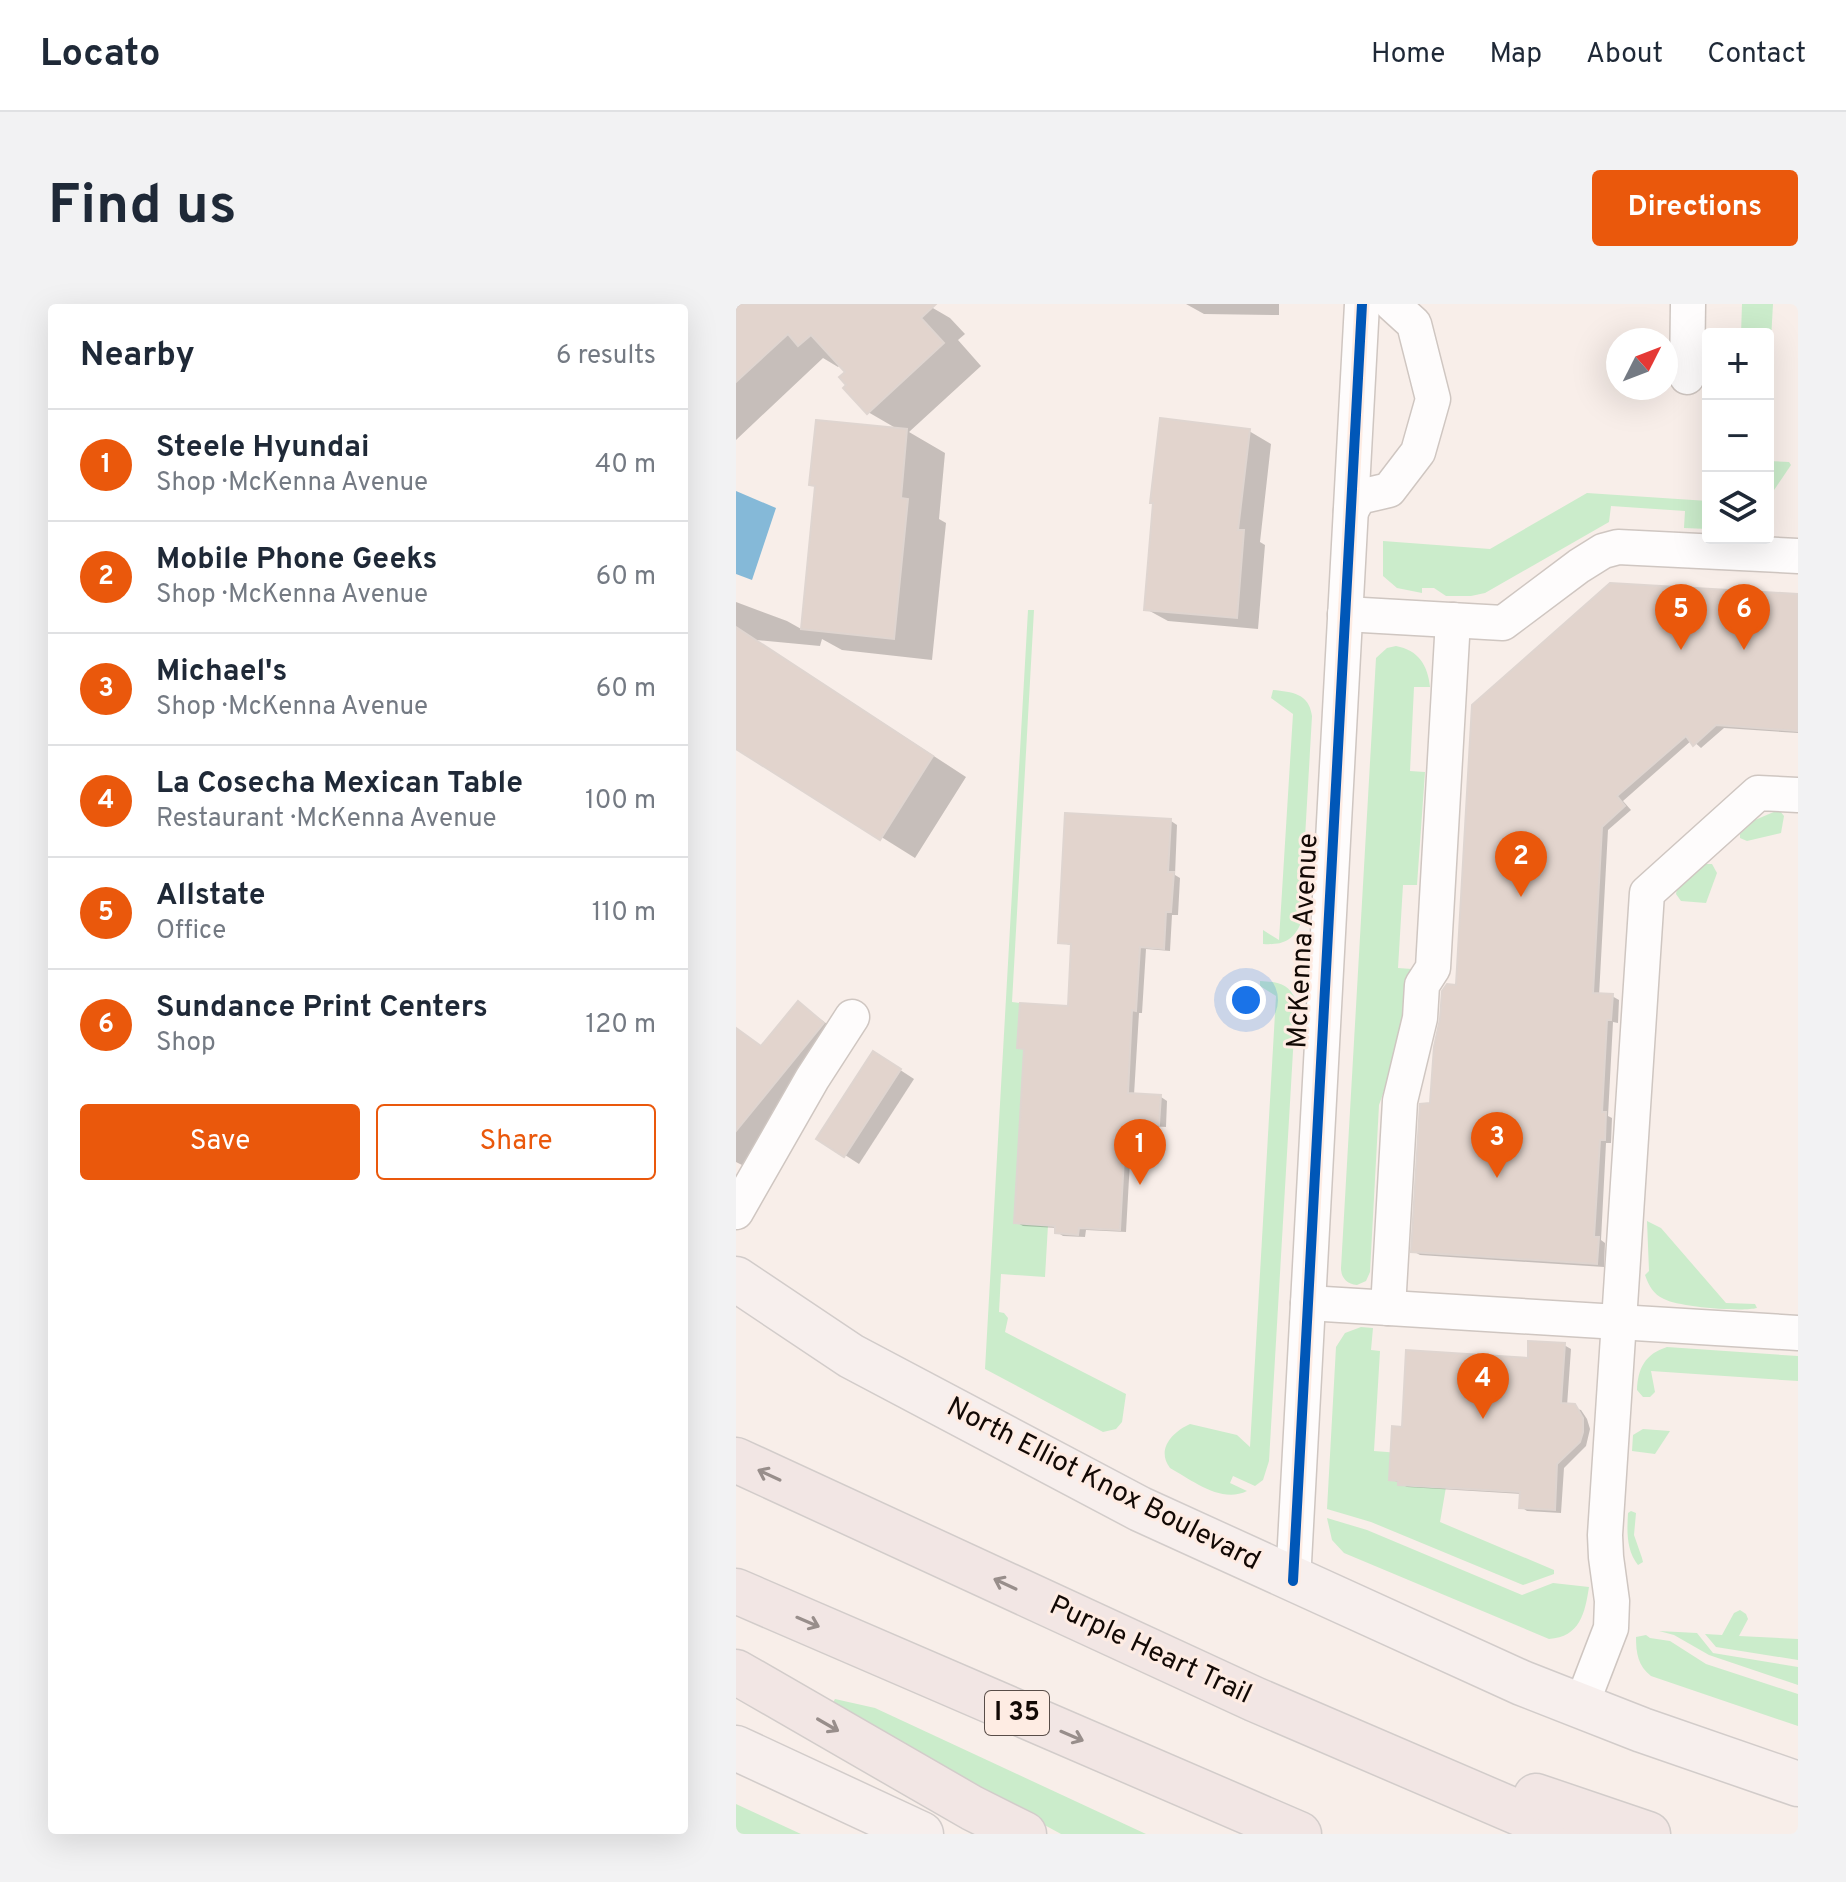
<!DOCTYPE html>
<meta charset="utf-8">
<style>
:root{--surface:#fff;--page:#f2f2f3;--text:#1f2937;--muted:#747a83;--line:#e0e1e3;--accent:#ea580c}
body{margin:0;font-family:Overpass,sans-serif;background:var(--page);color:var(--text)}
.controls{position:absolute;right:24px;top:24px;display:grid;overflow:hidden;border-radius:8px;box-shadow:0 8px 32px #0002}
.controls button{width:72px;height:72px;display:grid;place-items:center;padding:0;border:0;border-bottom:2px solid var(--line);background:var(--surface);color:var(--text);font:40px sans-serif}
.compass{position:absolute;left:870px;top:24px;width:72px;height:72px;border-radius:50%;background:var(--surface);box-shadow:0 8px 32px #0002;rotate:48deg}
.you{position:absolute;left:510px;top:696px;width:28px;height:28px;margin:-20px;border:6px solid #fff;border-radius:50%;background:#1a73e8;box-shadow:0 0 0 12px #1a73e833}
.badge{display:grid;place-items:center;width:52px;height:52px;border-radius:50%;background:var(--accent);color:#fff;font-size:26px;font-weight:700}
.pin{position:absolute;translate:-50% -66px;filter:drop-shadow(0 2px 4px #0008)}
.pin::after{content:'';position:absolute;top:42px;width:28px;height:24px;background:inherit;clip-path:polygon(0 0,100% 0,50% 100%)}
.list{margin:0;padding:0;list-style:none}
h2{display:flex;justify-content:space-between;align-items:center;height:104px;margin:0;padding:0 32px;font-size:34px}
h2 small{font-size:26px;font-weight:400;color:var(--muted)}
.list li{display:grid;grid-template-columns:52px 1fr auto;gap:24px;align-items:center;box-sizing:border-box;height:112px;padding:0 32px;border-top:2px solid var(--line)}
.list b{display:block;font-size:30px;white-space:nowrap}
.list p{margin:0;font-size:26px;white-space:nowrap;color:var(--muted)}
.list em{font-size:26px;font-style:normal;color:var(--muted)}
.actions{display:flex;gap:16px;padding:24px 32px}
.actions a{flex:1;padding:18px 0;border:2px solid var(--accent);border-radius:8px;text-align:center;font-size:28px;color:var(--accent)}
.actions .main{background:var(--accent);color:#fff}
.icon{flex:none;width:44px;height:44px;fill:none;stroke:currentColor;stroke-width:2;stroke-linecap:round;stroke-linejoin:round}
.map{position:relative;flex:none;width:1062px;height:1530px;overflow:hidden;border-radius:8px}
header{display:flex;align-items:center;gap:48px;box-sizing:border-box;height:112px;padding:0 40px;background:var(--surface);border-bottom:2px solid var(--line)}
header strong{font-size:38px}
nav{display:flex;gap:44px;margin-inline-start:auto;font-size:28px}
.intro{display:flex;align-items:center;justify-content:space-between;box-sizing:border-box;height:192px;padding:0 48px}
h1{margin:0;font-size:56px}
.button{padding:20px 36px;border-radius:8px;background:var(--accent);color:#fff;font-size:28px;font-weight:700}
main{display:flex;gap:48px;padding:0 48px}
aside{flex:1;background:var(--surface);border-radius:8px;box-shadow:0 8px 32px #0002}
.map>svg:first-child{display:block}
.green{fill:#cbeccb}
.water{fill:#85b9d8}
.shadow{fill:#0003}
.building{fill:#e2d4cd;stroke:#dfd5d0;stroke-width:2}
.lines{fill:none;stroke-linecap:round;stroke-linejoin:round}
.minor-casing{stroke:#cfc6c1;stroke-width:37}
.major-casing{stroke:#d2ccca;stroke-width:47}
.highway-casing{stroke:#d2ccca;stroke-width:47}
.minor{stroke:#fefcfc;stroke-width:34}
.major{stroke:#f7efed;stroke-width:44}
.highway{stroke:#f2e6e4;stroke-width:44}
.cycleway-casing{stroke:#feece3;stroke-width:15}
.cycleway{stroke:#0057b8;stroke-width:10}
.oneway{stroke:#988e8b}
.labels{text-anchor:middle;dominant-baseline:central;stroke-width:6;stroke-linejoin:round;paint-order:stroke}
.shield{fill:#feece3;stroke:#594d48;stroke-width:2}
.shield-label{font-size:26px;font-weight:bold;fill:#120905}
.street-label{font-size:28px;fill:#120905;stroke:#feece3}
</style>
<header>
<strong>Locato</strong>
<nav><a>Home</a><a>Map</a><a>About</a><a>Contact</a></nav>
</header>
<div class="intro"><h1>Find us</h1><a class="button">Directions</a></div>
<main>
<aside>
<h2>Nearby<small>6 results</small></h2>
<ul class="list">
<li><span class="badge">1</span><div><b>Steele Hyundai</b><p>Shop · McKenna Avenue</p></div><em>40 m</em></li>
<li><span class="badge">2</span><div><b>Mobile Phone Geeks</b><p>Shop · McKenna Avenue</p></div><em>60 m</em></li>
<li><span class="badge">3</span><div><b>Michael's</b><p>Shop · McKenna Avenue</p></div><em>60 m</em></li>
<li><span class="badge">4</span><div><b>La Cosecha Mexican Table</b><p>Restaurant · McKenna Avenue</p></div><em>100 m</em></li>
<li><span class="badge">5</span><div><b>Allstate</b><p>Office</p></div><em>110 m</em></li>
<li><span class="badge">6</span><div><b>Sundance Print Centers</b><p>Shop</p></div><em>120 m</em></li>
</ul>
<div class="actions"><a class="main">Save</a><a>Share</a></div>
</aside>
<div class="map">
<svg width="1062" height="1530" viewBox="0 0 1062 1530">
<rect width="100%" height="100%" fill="#f8eee9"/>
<g class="green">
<polygon points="1006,0 1037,0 1032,90 1032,30 1005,30"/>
<polygon points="1032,157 1053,158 1055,161 1032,195"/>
<polygon points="851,189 972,197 972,225 948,224 949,207 875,202 873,218 749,289 735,292 710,292 698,284 686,284 686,289 661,284 647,272 647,237 754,245"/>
<polygon points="292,306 298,306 276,698 284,699 281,743 288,745 278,919 312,921 309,973 265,970 263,1008 268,1009 272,1014 269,1028 390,1090 386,1118 380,1125 367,1128 249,1065"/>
<path d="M660,342C682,346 692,361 694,383H678L674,467L689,468L681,581H667L662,664L676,665L674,713L643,801L634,968L630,977L621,981C611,980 605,974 605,964L640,354L651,344Z"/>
<path d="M537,386C556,388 573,389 576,412L564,621C556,638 545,641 527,640V626L543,636L557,410L535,394Z"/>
<polygon points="1040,507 1044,507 1048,512 1045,529 1011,537 1004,534 1004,530 1019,516"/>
<polygon points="969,560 976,560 981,569 970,599 945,597 940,590 941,585"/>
<path d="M524,677C542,678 552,679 560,696L533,1157L527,1176L519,1182L497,1172L494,1179L511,1187C485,1200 456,1176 434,1164C420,1146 436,1128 454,1120L501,1131L514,1143L540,692L524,682Z"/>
<path d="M911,917L925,924L990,999L1019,1000L1021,1004C1007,1008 942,1003 928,995C917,990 913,982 909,971L913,967Z"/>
<polygon points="625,1023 637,1024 635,1046 644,1047 638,1147 664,1149 710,1183 704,1218 818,1266 818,1270 787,1281 635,1218 591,1205 600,1043 609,1029"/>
<path d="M931,1043L1062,1052V1077L915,1067L919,1088L914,1093H907L901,1086C902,1064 909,1050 931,1043Z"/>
<polygon points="907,1125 934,1127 919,1150 896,1147 897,1131"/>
<path d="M895,1207L900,1209L898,1231L906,1254L907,1258L902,1261C890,1246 891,1227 892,1209Z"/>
<path d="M591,1214L631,1226L786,1291L817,1279L853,1283C849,1309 844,1333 813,1335L608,1249L596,1236Z"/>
<polygon points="1004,1306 1010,1310 1012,1315 1003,1332 1062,1335 1062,1356 980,1343 969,1330 986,1331 998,1309"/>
<polygon points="923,1327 961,1329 977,1349 1062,1363 1062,1381 973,1351 938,1331"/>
<path d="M910,1331L914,1334L934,1337L970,1360L1062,1390V1422L915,1372C902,1362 900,1349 900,1333Z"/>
<polygon points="99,1395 139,1404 410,1530 325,1530 163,1442 96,1400"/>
<polygon points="0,1500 65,1530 0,1530"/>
</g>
<polygon class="water" points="0,187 40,204 16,276 0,270"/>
<g class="shadow">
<polygon points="0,0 190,0 214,14 229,30 222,36 245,62 173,128 209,149 203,215 210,219 196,356 106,346 86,335 84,342 20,336 230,473 179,554 0,442 0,298 51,317 67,326 81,183 75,180 163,126 132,108 113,81 111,68 105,60 102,63 87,54 0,136"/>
<polygon points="450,0 543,0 543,11 468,10"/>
<polygon points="513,127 535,140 524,238 529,241 522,325 432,317 410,305"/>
<polygon points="1062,293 1062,429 988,424 965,444 956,436 887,497 895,506 872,526 863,692 876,692 883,696 882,719 877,718 872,812 876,814 875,839 870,839 865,936 869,939 868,963 684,951 677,947 696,801 722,683 738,402"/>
<polygon points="435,517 441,521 439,571 444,574 442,611 436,611 434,647 410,645 406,709 403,709 398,791 425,793 431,797 430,823 396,821 390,928 350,926 349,933 327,932 321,928 321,924 287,922 280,918 290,746 283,743 334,704 337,642 324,638"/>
<polygon points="62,699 102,728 36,808 39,810 6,861 0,858 0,724 26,743"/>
<polygon points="152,758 178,775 123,860 109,851"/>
<polygon points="828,1041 835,1045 831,1102 845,1106 851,1115 854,1125 850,1142 828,1164 825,1209 791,1207 785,1203 786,1190 671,1183 655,1175 667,1125 794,1056"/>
</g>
<g class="building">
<polygon points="0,0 200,0 185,14 208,39 131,110 107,84 110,81 103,73 109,68 75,31 62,42 52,30 0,78"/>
<polygon points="424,114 514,125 502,226 508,226 501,314 408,306 417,199 414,199"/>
<polygon points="80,116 171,125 165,194 172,195 158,335 65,325 79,182 73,181"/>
<polygon points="874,279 1062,290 1062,427 980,421 957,442 950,432 881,492 889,502 866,523 857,689 877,690 875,716 871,716 866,808 870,808 869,836 864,836 858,933 863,933 861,960 675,948 684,800 694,799 698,743 704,715 706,687 711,680 720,681 736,401"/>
<polygon points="0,323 197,452 144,536 0,445"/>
<polygon points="329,509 435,515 432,568 438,568 435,608 430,608 428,645 404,643 400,707 396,706 392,789 425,791 423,821 390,818 384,926 343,924 342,931 319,929 319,922 278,919 288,745 281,744 284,699 332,702 335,640 322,639"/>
<polygon points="62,697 88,719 0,827 0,724 25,742"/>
<polygon points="137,747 165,765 108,853 80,835"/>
<polygon points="792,1037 829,1039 825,1099 839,1100 847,1114 847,1128 844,1138 821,1160 819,1206 783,1204 784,1188 662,1181 662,1177 653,1176 656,1122 666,1123 670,1046 792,1054"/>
</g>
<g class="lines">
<g class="minor-casing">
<g id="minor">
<polyline points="951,73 952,0"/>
<polyline points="615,207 623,193 653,186 682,148 697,95 678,20 656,0"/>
<polyline points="609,310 767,319 843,262 867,247 882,243 1062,252"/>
<polyline points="0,908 76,775 116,713"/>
<polyline points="572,999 1062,1029"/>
<polyline points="652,1004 664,797 684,714 686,681 697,664 717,316"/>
<polyline points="557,1277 626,0"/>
<polyline points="845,1402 875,1324 876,1297 870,1253 869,1231 911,589 1022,489 1062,491"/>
</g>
</g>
<g class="major-casing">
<g id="major">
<polyline points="0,975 115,1052 404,1205 786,1379 906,1426 1062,1480"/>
<polyline points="0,1444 185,1530"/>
</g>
</g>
<g class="highway-casing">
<g id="highway">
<polyline points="0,1156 518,1395 832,1530"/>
<polyline points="0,1287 563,1530"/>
<polyline points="0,1368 236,1504 288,1530"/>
<polyline points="800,1492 912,1530"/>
</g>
</g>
<use href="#minor" class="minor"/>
<use href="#major" class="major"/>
<use href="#highway" class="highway"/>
<g class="cycleway-casing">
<polyline id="cycleway" points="557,1277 626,0"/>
</g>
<use href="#cycleway" class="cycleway"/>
</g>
<defs><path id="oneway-shaft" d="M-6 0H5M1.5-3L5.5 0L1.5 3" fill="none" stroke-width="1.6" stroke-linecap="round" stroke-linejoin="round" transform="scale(2)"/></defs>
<g class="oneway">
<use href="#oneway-shaft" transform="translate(33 1171) rotate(-155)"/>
<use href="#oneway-shaft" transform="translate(269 1280) rotate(-155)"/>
<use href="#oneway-shaft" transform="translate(72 1318) rotate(23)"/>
<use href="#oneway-shaft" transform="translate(92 1421) rotate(30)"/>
<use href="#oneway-shaft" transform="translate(336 1432) rotate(23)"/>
</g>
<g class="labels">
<rect class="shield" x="249" y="1387" width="64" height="44" rx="6"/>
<g class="shield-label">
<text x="281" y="1409">I 35</text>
</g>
<g class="street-label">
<text transform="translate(568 637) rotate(-87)">McKenna Avenue</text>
<text transform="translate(367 1181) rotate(27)">North Elliot Knox Boulevard</text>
<text transform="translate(414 1347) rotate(25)">Purple Heart Trail</text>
</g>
</g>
</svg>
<div class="controls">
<button>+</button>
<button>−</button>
<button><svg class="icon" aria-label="layers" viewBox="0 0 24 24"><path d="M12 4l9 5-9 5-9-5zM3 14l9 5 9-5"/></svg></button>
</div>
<svg class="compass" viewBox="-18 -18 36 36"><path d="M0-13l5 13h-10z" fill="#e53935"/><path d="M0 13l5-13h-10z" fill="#747a83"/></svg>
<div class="you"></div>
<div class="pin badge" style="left:404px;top:881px">1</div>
<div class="pin badge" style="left:785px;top:593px">2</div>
<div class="pin badge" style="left:761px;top:874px">3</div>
<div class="pin badge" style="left:747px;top:1115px">4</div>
<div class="pin badge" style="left:945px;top:346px">5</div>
<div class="pin badge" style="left:1008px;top:346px">6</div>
</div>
</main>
